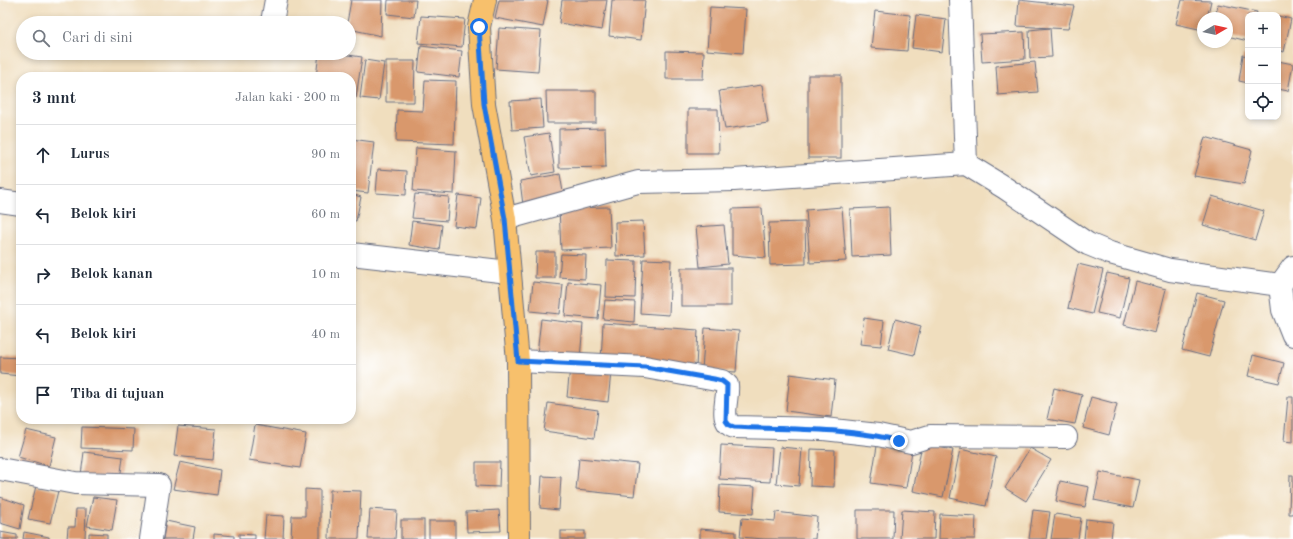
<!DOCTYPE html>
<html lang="id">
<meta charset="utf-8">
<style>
:root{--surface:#fff;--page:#f2f2f3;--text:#1f2937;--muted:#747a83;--line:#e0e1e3}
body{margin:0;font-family:"Old Standard TT",serif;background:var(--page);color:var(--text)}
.controls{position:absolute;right:12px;top:12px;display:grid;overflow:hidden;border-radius:8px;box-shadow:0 2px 6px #0003}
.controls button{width:36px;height:36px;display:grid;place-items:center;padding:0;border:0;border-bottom:1px solid var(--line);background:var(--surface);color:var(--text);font:20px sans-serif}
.compass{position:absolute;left:1197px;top:12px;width:36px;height:36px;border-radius:50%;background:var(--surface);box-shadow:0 2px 6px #0003;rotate:81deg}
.stop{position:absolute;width:12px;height:12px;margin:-9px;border:3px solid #1a73e8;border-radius:50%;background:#fff}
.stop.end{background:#1a73e8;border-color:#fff;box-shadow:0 1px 4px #0008}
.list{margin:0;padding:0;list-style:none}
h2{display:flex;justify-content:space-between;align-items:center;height:52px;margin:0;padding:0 16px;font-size:17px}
h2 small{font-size:13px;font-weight:400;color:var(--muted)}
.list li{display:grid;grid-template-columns:26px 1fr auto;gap:12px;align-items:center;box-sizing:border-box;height:60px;padding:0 16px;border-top:1px solid var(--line)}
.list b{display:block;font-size:15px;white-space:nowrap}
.list em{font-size:13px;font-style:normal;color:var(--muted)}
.icon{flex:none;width:22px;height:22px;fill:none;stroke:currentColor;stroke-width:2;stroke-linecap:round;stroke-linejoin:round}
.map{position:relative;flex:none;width:1293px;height:539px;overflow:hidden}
.search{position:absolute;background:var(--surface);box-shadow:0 2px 6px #0003;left:16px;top:16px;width:340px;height:44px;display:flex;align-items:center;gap:10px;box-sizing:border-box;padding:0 14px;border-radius:22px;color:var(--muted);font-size:15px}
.panel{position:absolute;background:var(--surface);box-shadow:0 2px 6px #0003;left:16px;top:72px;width:340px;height:352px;border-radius:16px}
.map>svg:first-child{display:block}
.building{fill:#d9986c}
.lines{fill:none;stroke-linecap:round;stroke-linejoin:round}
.minor-casing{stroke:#666c80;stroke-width:24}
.major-casing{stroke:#666c80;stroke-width:24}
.minor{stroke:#fff;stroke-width:22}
.major{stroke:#f7c06c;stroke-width:22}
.route{stroke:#1a73e8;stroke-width:5}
</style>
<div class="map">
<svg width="1293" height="539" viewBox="0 0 1293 539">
<rect width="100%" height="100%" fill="#fff"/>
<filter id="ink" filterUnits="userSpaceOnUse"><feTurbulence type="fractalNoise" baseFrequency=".025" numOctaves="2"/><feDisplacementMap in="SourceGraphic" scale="8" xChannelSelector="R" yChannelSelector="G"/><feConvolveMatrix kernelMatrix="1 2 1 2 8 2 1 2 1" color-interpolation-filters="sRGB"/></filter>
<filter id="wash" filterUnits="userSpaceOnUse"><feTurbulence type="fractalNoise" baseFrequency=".012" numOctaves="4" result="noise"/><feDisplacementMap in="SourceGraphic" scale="16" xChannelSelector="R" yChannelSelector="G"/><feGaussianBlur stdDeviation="0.9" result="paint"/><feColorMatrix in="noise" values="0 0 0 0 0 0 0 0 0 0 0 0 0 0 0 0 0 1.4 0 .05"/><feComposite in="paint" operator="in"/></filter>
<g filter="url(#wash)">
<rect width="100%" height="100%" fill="#f0debe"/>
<g id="blocks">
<g class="building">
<polygon points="351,0 382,0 381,36 349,29 349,23 347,23"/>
<polygon points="388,0 416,0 414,17 387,14"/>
<polygon points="499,0 548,0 543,27 495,18"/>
<polygon points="562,0 607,0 602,30 559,23"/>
<polygon points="612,0 645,0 641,40 609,36"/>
<polygon points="1019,0 1074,6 1068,29 1017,26"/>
<polygon points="1182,0 1211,1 1207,18 1203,18 1203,30 1176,24"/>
<polygon points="1218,4 1257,12 1256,15 1248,15 1248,41 1227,36 1227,18 1215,18"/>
<polygon points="710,7 746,9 743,53 707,50"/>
<polygon points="875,11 910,15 907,51 871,48"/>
<polygon points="916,15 946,19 942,52 912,48"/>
<polygon points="421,16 465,19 462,47 418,43"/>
<polygon points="1278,16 1291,19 1284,52 1278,50"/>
<polygon points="499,28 541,31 538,72 496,69"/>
<polygon points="1050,28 1052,57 1030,58 1029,30"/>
<polygon points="1024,32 1025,59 982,62 980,34"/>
<polygon points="421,46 462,51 459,77 418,72"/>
<polygon points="666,51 704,52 703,79 666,79"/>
<polygon points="319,53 334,53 362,57 356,98 351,97 351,77 316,77"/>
<polygon points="1243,55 1248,56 1248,83 1239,81"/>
<polygon points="365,60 384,63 379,100 360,98"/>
<polygon points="386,61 415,61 414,102 386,102"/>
<polygon points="1278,61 1293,64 1288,91 1278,89"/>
<polygon points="1035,62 1038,92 998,95 996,66"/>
<rect x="808" y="75" width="33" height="83"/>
<polygon points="425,80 456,81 454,144 396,142 397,110 423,111"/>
<polygon points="762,85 768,123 725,129 719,91"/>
<polygon points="546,91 596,91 596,123 547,123"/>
<polygon points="541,99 543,128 512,130 510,101"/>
<polygon points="688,109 718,109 719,153 688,153"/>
<polygon points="605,128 606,167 559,168 559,129"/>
<polygon points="549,133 555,172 531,176 524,137"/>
<polygon points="1205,137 1252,150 1244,184 1194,176"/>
<polygon points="351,139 374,142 368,193 351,191"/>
<polygon points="416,148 456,151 454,194 413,191"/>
<polygon points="378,169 407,171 406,195 376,193"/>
<polygon points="560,174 564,198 523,205 520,181"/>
<polygon points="351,194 361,197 356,221 351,220"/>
<polygon points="415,194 449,197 447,221 412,218"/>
<polygon points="458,195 481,198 477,229 454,226"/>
<polygon points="1212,196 1264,211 1255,240 1203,225"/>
<polygon points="609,207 611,248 561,250 559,208"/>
<polygon points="842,207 846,261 810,263 806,210"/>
<polygon points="889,207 891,255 852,257 850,209"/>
<polygon points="762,208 766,258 732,255 732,209"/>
<polygon points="412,221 442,225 439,250 409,245"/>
<polygon points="643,221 645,255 616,256 615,222"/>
<polygon points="805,222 806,264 770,265 769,223"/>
<polygon points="724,225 728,264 700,267 696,227"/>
<polygon points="536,252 555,252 555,278 535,278"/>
<polygon points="561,254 586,255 585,279 559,277"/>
<polygon points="643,259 671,260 669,315 640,313"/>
<polygon points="607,260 636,261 635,298 606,297"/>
<polygon points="1078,264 1103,270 1092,314 1068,308"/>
<rect x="681" y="268" width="50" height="38"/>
<polygon points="1107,273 1129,278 1120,318 1097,313"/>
<polygon points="1135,281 1166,289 1155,333 1124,325"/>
<polygon points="533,282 563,285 560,314 530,311"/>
<polygon points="568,282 601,285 598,319 565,316"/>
<polygon points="1197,293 1224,300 1209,357 1182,350"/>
<polygon points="605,300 635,302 634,322 603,319"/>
<polygon points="864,318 884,321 881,346 860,344"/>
<polygon points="541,319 583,324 580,359 537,354"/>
<polygon points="895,319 921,326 914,355 888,349"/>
<polygon points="603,323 698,330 696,367 601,361"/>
<polygon points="705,328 739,331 736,372 702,370"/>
<polygon points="1253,355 1284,363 1279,383 1248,376"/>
<polygon points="0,357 21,358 21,376 0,374"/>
<polygon points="570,367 611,372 608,402 567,397"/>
<polygon points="790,374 835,380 831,417 786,411"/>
<polygon points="1054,388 1082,395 1075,424 1047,419"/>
<polygon points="1091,397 1117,404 1109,435 1083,428"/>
<polygon points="1288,397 1293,397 1293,442 1284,441"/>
<polygon points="548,403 598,410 594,438 544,431"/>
<polygon points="255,425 306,434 300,468 249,460"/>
<polygon points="178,426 216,429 213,460 174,456"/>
<polygon points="82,427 134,429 133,450 81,448"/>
<polygon points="26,430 56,437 49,466 18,457"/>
<polygon points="922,444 953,450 943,497 913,491"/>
<polygon points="721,445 772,448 770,482 719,479"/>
<polygon points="877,446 912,451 906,488 871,483"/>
<polygon points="780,447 802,449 799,486 776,484"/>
<polygon points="1030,448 1051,460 1026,501 1005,488"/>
<polygon points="811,449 835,450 834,487 810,486"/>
<polygon points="960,449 996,457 986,506 950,498"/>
<polygon points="84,452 123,457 120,480 81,475"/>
<polygon points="579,458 638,464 634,496 576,490"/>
<polygon points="180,462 220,470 217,495 173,489"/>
<polygon points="476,462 500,462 499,487 476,486"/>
<polygon points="1100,472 1139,480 1133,508 1094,500"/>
<polygon points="1290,475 1293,475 1293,514 1289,514"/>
<polygon points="542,476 561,477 559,510 540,508"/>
<polygon points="1060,481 1089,487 1085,507 1056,501"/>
<polygon points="720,485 755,487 753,514 719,512"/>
<polygon points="36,486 58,491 50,523 28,519"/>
<polygon points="305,489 320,490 320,539 291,539 292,516 305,516"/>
<polygon points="330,490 361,491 359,539 329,539"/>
<polygon points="0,497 24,505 20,529 0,523"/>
<polygon points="93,497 117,500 112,530 87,526"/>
<polygon points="76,509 86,509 85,539 67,539 68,527 75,527"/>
<polygon points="370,509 397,511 395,539 368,539"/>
<polygon points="499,510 501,531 467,532 466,512"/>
<polygon points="857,510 894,510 893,539 857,539"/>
<polygon points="902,510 935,512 934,539 900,539"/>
<polygon points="1033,510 1050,512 1046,539 1029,539"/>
<polygon points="776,512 817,517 815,539 764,539 740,537 742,518 775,521"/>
<polygon points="940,514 976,516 975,539 939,539"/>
<polygon points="1055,514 1081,518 1078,539 1051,539"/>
<polygon points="266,515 284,516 283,539 264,539"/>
<polygon points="1086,519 1113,522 1111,539 1084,539"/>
<rect x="401" y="520" width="23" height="19"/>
<polygon points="166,521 195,527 193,539 163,539"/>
<rect x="429" y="521" width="26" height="18"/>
<polygon points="700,529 736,532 736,539 700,539"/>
<rect x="561" y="531" width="24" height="8"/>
<polygon points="0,532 17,535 17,539 0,539"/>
<polygon points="24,532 49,537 49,539 23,539"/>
<polygon points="89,533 107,534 107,539 89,539"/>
<polygon points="214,534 234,536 234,539 214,539"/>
<polygon points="239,534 255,535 255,539 239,539"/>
</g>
</g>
</g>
<g filter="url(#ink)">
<use href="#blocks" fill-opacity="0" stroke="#666c80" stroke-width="1"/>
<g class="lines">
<g class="minor-casing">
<g id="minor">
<polyline points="960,0 966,164"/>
<polyline points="272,22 276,0"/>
<polyline points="0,201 21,204"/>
<polyline points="505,219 638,182 734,180 966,164 1005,188 1088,244 1110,253 1170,270 1280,285"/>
<polyline points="351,254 509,272"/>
<polyline points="1293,267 1280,285 1283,310 1293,335"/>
<path d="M518,361L645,367L722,381L727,385C729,398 718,421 734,427L824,429L878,435L911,442L930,436L1066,437"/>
<polyline points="0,469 75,483 159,485 151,539"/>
</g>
</g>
<g class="major-casing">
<polyline id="major" points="485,0 479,27 484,104 505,219 518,361 519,539"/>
</g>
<use href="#minor" class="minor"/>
<use href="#major" class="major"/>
</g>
</g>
<g class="lines" filter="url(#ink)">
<path class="route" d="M479,27L484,104L505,219L518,361L645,367L714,379L722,381L727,385L726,421L729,425L734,427C790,430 845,427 899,441"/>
</g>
</svg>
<div class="controls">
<button>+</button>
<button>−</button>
<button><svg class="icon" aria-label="locate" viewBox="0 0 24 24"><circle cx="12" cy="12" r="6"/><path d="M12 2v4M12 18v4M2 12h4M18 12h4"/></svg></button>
</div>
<svg class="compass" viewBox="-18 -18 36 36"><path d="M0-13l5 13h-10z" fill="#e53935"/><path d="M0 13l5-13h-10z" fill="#747a83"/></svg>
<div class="stop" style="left:479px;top:27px"></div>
<div class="stop end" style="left:899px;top:441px"></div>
<div class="search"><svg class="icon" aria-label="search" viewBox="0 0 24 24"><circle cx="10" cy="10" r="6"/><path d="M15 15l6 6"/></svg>Cari di sini</div>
<section class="panel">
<h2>3 mnt<small>Jalan kaki · 200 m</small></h2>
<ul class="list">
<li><svg class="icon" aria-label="ahead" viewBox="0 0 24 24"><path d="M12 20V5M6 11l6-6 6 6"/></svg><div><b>Lurus</b></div><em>90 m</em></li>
<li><svg class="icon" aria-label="left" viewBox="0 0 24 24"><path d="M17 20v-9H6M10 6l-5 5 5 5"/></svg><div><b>Belok kiri</b></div><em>60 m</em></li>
<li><svg class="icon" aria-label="right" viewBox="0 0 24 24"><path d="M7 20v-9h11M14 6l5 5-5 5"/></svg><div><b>Belok kanan</b></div><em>10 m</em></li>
<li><svg class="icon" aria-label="left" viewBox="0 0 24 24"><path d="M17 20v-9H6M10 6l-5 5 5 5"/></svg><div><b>Belok kiri</b></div><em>40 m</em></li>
<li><svg class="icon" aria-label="arrive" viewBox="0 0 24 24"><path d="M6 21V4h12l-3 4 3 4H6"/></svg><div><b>Tiba di tujuan</b></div></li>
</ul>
</section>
</div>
